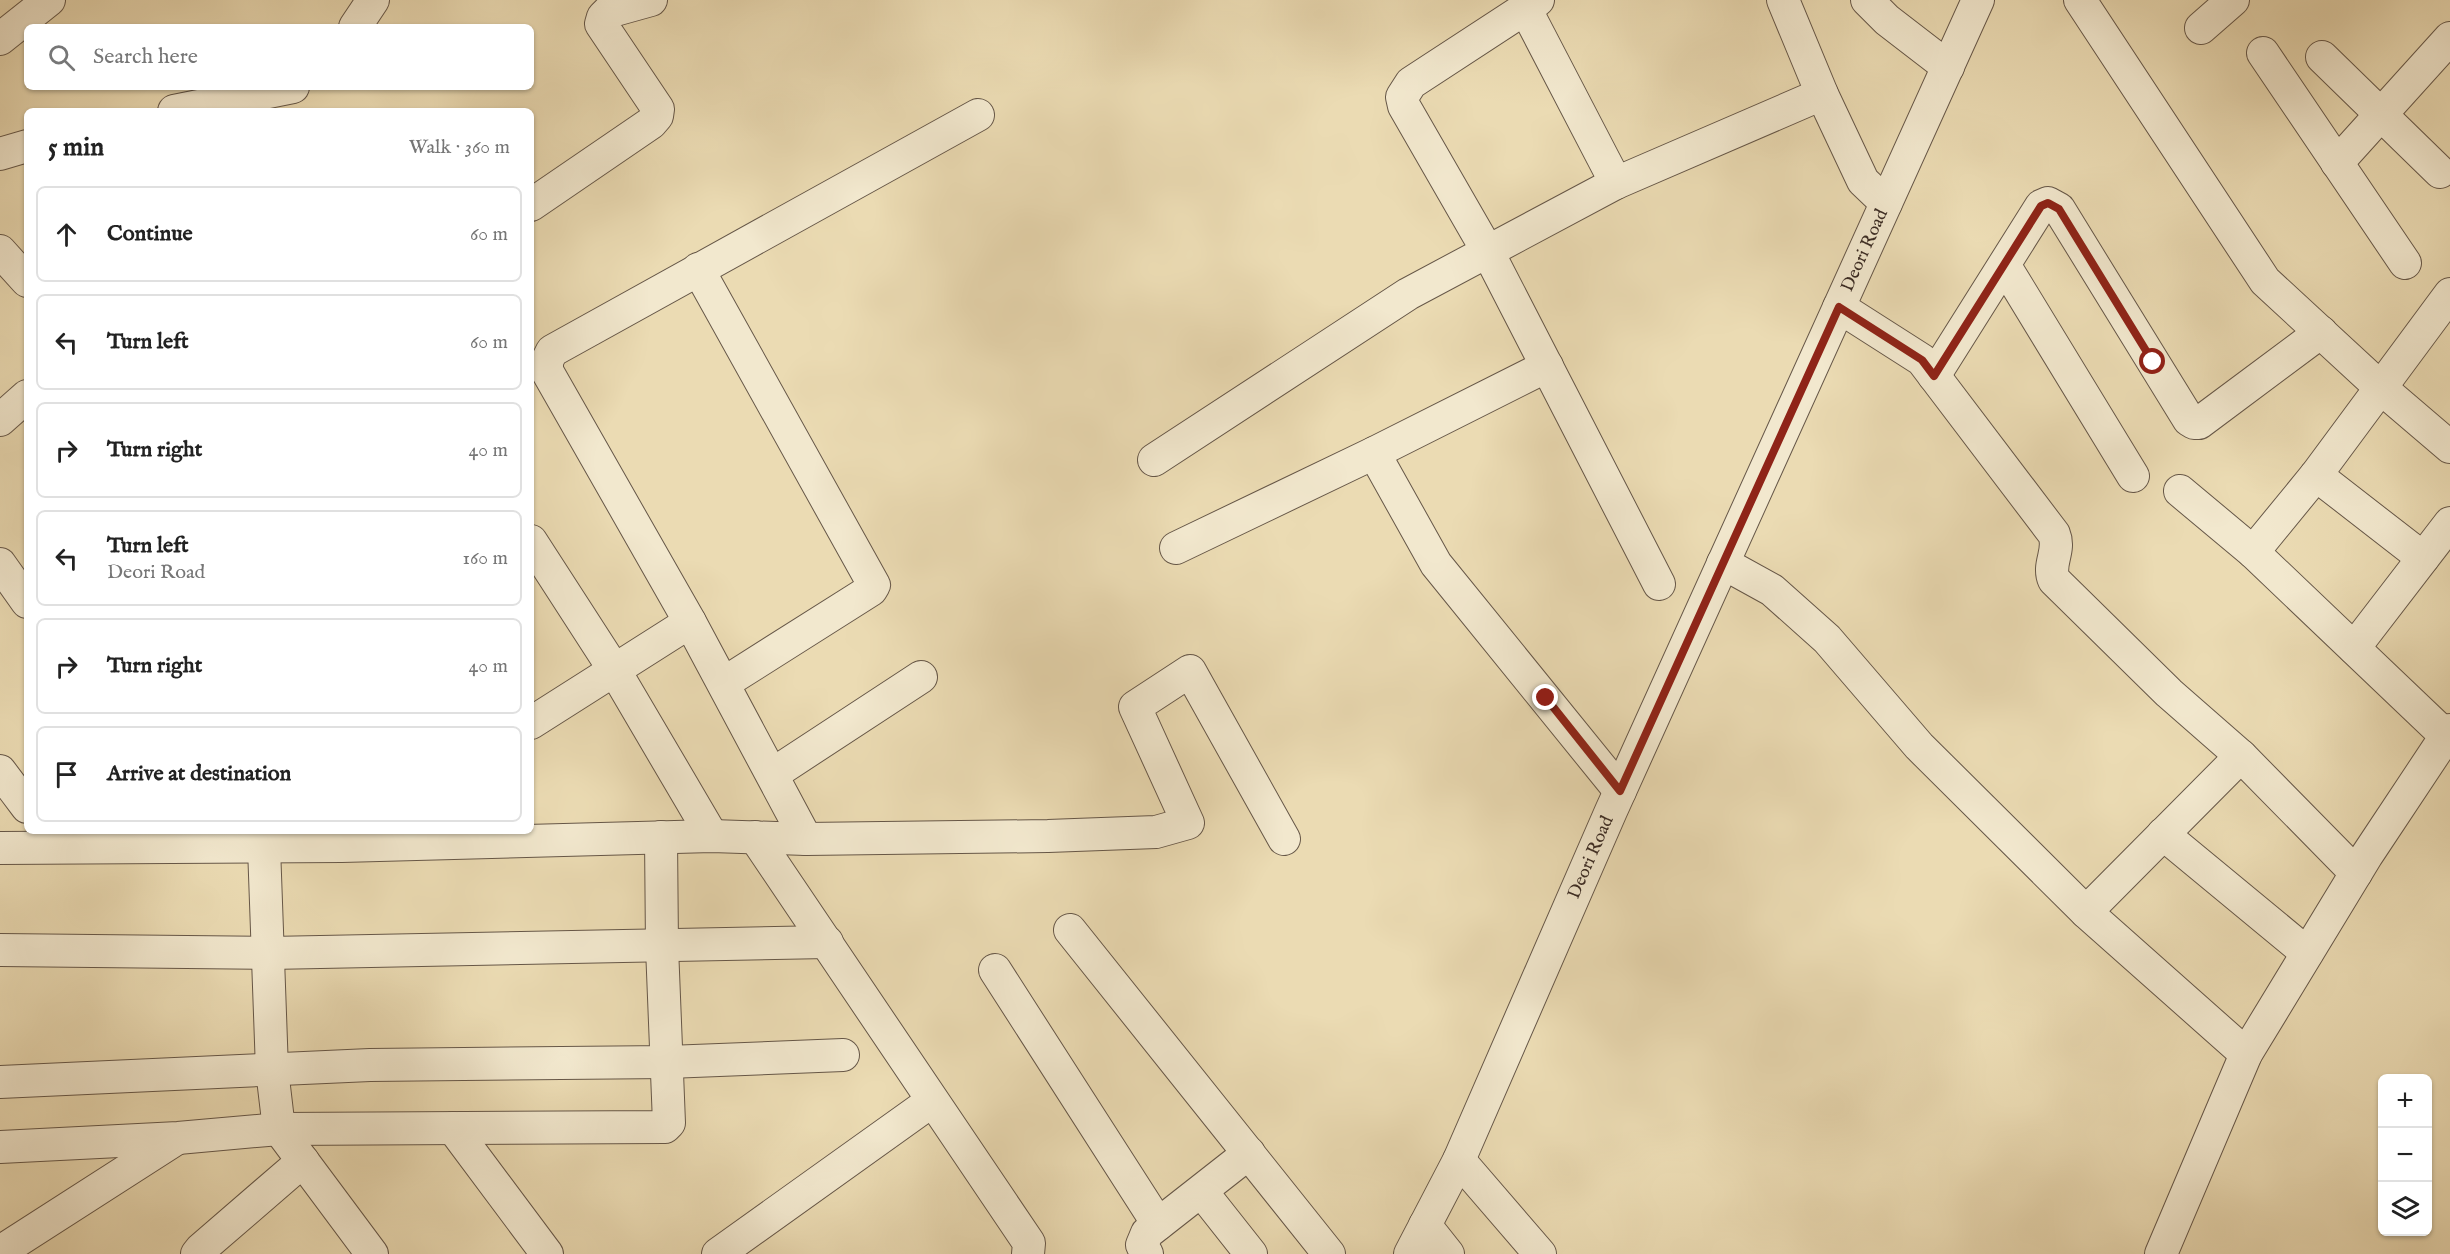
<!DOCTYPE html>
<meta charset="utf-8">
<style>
:root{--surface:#fff;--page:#f2f2f2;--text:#222;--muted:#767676;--line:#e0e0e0}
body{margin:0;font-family:"IM FELL English",serif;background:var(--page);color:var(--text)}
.controls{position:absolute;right:18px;bottom:18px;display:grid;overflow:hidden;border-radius:9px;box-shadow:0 2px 4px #0004}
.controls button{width:54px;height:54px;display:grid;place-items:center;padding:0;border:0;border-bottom:2px solid var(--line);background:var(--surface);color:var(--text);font:30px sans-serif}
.stop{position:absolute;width:18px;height:18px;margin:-14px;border:4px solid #8f2418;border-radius:50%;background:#fff}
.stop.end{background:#8f2418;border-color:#fff;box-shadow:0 2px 6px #0008}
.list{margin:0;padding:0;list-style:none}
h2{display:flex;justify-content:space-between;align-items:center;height:78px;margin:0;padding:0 24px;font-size:26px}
h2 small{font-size:20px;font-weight:400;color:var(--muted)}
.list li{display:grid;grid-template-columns:39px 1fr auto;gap:18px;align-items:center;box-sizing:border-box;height:96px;margin:0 12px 12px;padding:0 12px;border:2px solid var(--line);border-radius:9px}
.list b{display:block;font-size:22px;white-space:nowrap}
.list p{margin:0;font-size:20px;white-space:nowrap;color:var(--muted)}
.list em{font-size:20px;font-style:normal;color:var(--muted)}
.icon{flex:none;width:33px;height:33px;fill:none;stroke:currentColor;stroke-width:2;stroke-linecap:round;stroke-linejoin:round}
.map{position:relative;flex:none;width:2450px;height:1254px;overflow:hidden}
.search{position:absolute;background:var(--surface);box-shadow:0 2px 4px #0004;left:24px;top:24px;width:510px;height:66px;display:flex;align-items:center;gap:15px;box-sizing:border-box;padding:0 21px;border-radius:9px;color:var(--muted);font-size:22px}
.panel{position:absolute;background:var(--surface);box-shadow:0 2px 4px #0004;left:24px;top:108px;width:510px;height:726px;border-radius:9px}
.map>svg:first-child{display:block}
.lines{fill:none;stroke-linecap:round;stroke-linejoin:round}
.minor-casing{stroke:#665748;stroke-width:34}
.minor{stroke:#f2e8ce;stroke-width:32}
.route{stroke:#8f2418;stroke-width:8}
.labels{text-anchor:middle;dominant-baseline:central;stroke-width:4.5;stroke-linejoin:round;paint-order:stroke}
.street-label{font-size:18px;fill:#3a2b24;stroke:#f2e8ce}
</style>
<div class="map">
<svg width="2450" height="1254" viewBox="0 0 2450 1254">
<rect width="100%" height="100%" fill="#ebdbb3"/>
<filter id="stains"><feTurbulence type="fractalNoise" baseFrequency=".00333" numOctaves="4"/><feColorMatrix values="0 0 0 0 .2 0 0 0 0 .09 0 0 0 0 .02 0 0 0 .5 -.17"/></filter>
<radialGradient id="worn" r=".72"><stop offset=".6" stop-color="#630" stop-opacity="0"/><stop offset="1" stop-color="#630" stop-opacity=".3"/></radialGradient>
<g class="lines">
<g class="minor-casing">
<g id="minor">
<polyline points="1538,0 1411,83 1402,97 1404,106 1488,252 1659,584"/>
<polyline points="1783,0 1822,94 1863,181 1886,203"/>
<polyline points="1867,0 1887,20 1948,67"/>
<polyline points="2080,0 2265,281 2382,389 2450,447"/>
<polyline points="1525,8 1616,183"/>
<polyline points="355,27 373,0"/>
<polyline points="2201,28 2233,0"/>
<polyline points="0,39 49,0"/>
<polyline points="2263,53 2405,263"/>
<polyline points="2322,57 2440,172"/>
<polyline points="174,111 293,87"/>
<polyline points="0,154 27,146"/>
<polyline points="2337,163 2450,38"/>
<polyline points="531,205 651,123 657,116 658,109 601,24 603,17 608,12 651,0"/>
<polyline points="0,251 27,281"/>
<polyline points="2005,266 2133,476"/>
<polyline points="698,269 874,585 871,590 724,683"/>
<path d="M1839,307L1922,360L2054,534C2061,551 2047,564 2054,580L2169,693L2241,756L2356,873"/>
<polyline points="1934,376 2041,206 2048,203 2059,209 2189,420 2194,423 2199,423 2321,332"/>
<polyline points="0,420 27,396"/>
<polyline points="1374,453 1436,564 1620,791"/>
<polyline points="1154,460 1408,294 1616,183 1822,94"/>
<polyline points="2316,475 2423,558"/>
<polyline points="2180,491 2253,552 2446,736"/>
<polyline points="531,541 615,671 712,836"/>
<polyline points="1176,548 1374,453 1547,366"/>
<polyline points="2253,552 2316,475 2450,294"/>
<polyline points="1723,563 1772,590 1827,639 1919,746 2086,912 2246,1054"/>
<polyline points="0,564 27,602"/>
<polyline points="2354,648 2450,523"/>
<polyline points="531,723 690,622"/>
<polyline points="0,771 27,807"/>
<polyline points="773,774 921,677"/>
<polyline points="2163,834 2307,953"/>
<polyline points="755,837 1029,1243 1028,1254"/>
<polyline points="806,839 690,622 547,371 547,361 552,351 978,115"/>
<polyline points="264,847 272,1070 279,1129 372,1254"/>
<polyline points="0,848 342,846 712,836 806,839 1048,836 1156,832 1188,823 1135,707 1190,671 1284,839"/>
<polyline points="2086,912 2241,756"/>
<polyline points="1070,930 1329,1254"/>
<polyline points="0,950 270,953 827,942"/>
<polyline points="995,970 1158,1224"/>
<polyline points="0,1082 370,1065 668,1062 843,1055"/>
<polyline points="453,1128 547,1254"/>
<polyline points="0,1147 178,1138 279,1129 665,1127 669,1123 662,947 661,837"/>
<polyline points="1459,1160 1540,1254"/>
<polyline points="1202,1192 1251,1254"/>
<polyline points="1425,1225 1448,1254"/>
<polyline points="0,1252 176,1139"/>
<polyline points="197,1254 201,1249 303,1161"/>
<polyline points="718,1254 932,1101"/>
<polyline points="1147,1254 1142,1245 1147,1233 1249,1153"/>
<path id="s1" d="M1410,1254L1459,1160L1611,811L1978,0"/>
<polyline points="2161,1254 2246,1054 2367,855 2450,730"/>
</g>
</g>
<use href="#minor" class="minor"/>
</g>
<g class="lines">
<polyline class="route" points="1546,698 1620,791 1839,307 1922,360 1934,376 2041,206 2048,203 2059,209 2153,362"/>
</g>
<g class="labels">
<g class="street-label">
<text stroke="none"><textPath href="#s1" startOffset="1102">Deori Road</textPath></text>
<text stroke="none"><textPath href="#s1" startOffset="436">Deori Road</textPath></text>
</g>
</g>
<rect width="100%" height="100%" filter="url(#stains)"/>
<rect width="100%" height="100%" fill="url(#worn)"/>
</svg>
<div class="controls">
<button>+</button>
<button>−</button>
<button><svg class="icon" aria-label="layers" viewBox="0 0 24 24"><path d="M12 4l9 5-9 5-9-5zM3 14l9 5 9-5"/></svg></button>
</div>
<div class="stop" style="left:2153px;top:362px"></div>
<div class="stop end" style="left:1546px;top:698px"></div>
<div class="search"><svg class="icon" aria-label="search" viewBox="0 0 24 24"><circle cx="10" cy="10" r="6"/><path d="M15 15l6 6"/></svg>Search here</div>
<section class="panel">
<h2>5 min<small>Walk · 360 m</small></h2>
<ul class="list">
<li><svg class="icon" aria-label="ahead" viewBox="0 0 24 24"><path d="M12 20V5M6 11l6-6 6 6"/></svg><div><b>Continue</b></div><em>60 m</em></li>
<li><svg class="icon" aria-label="left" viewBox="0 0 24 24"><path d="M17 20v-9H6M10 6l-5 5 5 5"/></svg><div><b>Turn left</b></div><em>60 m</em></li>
<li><svg class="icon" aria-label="right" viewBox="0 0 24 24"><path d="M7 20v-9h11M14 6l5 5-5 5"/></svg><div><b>Turn right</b></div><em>40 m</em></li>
<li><svg class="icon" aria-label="left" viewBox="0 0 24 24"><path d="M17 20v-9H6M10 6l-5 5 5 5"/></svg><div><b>Turn left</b><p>Deori Road</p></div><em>160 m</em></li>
<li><svg class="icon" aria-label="right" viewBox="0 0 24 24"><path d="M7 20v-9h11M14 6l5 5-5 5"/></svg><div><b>Turn right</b></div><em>40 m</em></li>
<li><svg class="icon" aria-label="arrive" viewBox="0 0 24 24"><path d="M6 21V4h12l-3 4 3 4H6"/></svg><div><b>Arrive at destination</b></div></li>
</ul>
</section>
</div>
